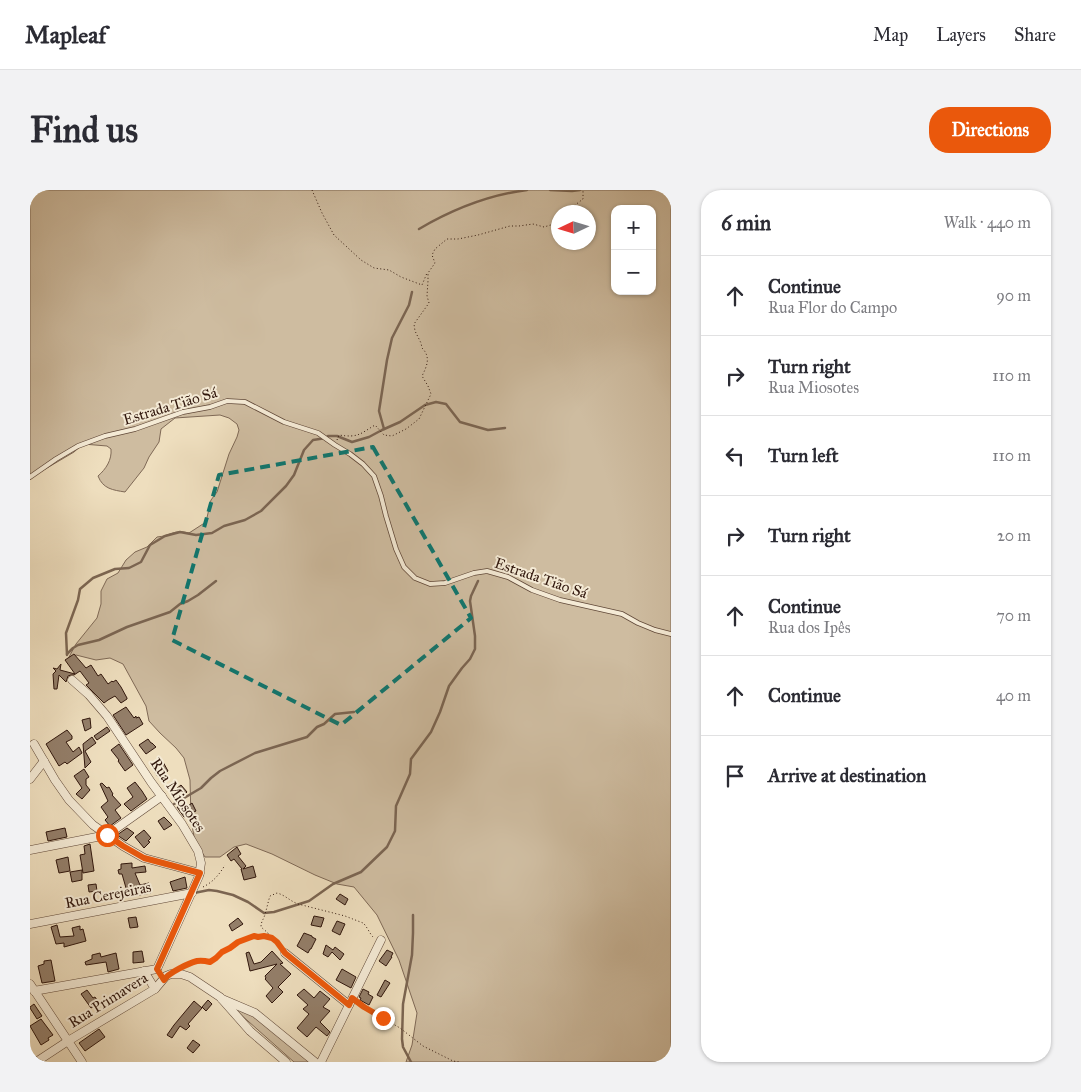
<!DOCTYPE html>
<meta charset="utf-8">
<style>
:root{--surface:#fff;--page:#f2f2f3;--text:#2b2b33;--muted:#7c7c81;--line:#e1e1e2;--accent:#ea580c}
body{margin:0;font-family:"IM FELL Great Primer",serif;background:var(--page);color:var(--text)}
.controls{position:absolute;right:15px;top:15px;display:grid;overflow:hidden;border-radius:10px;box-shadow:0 1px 4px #0004}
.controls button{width:45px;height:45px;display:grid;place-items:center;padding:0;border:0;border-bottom:1px solid var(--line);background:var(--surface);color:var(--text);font:25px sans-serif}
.compass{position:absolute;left:521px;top:15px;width:45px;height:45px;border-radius:50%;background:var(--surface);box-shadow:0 1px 4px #0004;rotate:266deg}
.stop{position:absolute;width:15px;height:15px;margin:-11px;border:4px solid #ea580c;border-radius:50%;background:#fff}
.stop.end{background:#ea580c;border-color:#fff;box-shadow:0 1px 5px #0008}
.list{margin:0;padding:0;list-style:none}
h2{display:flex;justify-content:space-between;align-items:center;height:65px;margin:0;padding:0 20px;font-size:21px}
h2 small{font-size:16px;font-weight:400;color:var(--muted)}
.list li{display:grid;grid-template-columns:32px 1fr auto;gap:15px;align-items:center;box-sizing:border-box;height:80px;padding:0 20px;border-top:1px solid var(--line)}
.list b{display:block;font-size:19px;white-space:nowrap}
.list p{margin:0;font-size:16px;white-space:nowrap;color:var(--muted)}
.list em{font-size:16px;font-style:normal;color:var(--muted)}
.icon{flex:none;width:28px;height:28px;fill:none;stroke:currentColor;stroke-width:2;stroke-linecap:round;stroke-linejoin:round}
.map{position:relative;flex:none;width:641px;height:872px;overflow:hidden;border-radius:20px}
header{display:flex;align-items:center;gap:30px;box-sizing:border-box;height:70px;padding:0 25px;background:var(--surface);border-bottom:1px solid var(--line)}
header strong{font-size:24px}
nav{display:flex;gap:28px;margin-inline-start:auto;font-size:18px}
.intro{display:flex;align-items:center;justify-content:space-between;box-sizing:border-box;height:120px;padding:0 30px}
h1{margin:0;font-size:35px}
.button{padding:12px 22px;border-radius:20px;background:var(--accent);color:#fff;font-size:18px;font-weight:700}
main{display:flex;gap:30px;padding:0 30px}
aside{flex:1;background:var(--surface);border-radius:20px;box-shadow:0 1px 4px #0004}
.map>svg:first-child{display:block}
.green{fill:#cebca0;stroke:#7f6956;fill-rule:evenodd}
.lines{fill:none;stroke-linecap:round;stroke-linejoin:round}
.stream{stroke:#7b6552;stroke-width:2.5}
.building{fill:#937e69;stroke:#30160c}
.service-casing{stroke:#604838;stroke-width:5.5}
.minor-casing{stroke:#604838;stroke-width:9}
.path{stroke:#30160c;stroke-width:1;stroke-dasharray:1 2.5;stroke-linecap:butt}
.service{stroke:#f4ead5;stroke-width:4}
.minor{stroke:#f4ead5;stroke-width:8}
.route{stroke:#ea580c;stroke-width:6}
.marked{fill:none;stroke:#0f766e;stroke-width:4;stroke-dasharray:10 6;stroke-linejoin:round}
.labels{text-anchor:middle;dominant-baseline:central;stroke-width:4;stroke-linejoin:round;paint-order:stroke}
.street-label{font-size:15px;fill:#30160c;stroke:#f4ead5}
</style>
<header>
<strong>Mapleaf</strong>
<nav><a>Map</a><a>Layers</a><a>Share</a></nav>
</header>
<div class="intro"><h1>Find us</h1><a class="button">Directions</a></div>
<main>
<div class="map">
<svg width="641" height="872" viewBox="0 0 641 872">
<rect width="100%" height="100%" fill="#eedebe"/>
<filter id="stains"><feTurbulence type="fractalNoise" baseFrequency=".004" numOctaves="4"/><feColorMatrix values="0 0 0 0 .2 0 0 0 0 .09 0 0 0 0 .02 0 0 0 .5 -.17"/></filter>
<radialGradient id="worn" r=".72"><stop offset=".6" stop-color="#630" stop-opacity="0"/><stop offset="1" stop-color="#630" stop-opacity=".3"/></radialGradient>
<g class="green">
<path d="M0,0H641V872H376L382,855L387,823L369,770L347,725L324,697L307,694L285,685L242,664L216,654L204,657L190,667H175L165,652L161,630L160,590L154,568L146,558L130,543L119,531L116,516L93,474L80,468L66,470L46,465L39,467L46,454L67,428L71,414V401L77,389L88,383L96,370L105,362L117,357L127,347C141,346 143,339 159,343L176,332L181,310L187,302L199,264L207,247L209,240L207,234L199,228L190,225L145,228L131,239L129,252L119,267L114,278L95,302C83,300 73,299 68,286C76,279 82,270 81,259L77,256L53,254L44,262L0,288ZM585,19H622V101H585ZM528,22H558V52H528Z"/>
<polygon points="200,815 225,826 279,872 264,872"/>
</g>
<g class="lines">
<g class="stream">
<polyline points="520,0 542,1 550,0"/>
<path d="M389,39C423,19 458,5 497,0"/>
<polyline points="354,239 349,221 357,170 362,148 379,115 382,102"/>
<polyline points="37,464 43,458 48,455 69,450 97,437 140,422 150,414 158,411 168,405 186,391"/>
<polyline points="37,465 36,443 48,410 50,399 63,388 85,379 99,378 111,372 120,355 135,346 150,342 166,345 182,343 194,336 215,330 231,321 256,296 264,285 274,260 283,250 296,248 298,246 307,246 322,252 339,247 352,240 370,232 395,215 406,212 416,214 430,232 458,240 475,238"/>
<polyline points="144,614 171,598 181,588 190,581 225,563 277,547 287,537 294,534 305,524 324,522"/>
<polyline points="164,703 179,700 187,701 203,705 218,712 234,723 244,722 279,711 303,694 331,682 357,657 365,641 366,616 380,584 381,569 401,542 410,522 419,496 432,478 440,469 445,459 445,446 440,411 441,406 448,391"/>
<polyline points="381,872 373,857 372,849 373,814 382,765 383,743 383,725"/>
</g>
</g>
<g class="building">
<polygon points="44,464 56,478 61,475 68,486 71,484 78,494 82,491 83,492 86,490 91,497 97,508 97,509 91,513 85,506 78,510 74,513 56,495 59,493 50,481 44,485 41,485 38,486 36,492 29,485 27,499 24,499 23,484 26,481 23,478 27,479 31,474 30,480 45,484 35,470"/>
<polygon points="96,517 104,528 106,526 106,528 109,527 113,534 96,545 83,525"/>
<polygon points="60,528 61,538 55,541 52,530"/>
<polygon points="77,537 80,541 67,550 64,546"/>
<polygon points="37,540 42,546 42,549 36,552 43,562 49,557 52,563 37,574 35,572 29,576 16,554"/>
<polygon points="62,547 66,553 55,561 61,572 55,578 53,554"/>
<polygon points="118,549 121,553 122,553 126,557 116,564 109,555"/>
<polygon points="89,554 103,575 95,581 88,571 89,570 81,560"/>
<polygon points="133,572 138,581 128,587 123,579"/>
<polygon points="54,579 59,587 56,589 56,595 60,600 52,609 46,604 52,598 44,586"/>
<polygon points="105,592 112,601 117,609 101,621 94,614 103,607 97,598"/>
<polygon points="72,593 77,598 79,597 83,604 82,605 91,615 85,620 91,628 80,636 75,630 78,627 71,617 78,611 70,594"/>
<polygon points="151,595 157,602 152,607 146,599"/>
<polygon points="155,611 158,616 162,613 166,621 154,627 147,617"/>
<polygon points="134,627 142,635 134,640 128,631"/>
<polygon points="35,638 37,647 18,651 16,642"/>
<polygon points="97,638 104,643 96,651 87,645"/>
<polygon points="114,640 121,648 118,651 120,652 114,658 105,647"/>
<polygon points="60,654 64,681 53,683 50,665 55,664 54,656"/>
<polygon points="207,657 211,664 208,666 216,676 213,679 223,676 226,687 214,690 211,679 212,679 204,669 201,671 197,665"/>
<polygon points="38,667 40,681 29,683 26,670"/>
<polygon points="102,673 102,678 115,676 116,682 105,683 110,695 119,693 121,703 109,705 108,702 98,705 92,684 89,684 88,680 91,679 91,674"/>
<polygon points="52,680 52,690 42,692 40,682"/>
<polygon points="155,687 157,698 143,701 140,692"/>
<polygon points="66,694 67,701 59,702 58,695"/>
<polygon points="310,704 318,709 315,715 306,709"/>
<polygon points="284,726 294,728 291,737 281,735"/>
<polygon points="106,727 108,737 100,738 98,728"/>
<polygon points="208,728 213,734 202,741 199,735"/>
<polygon points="307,731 315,734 310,745 302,741"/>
<polygon points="27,735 30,747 44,746 42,738 50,736 50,740 53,739 56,751 34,757 34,753 26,754 21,737"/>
<polygon points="274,743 282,746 282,747 286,749 281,759 280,759 278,763 267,756"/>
<polygon points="296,755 303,760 305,757 314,764 310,770 302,762 298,767 293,764"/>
<polygon points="357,760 363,763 361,767 362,767 356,776 349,771"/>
<polygon points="112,761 114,772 103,773 103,762"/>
<polygon points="242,761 253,773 250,774 261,784 248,797 253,802 242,813 236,806 243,798 235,789 236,788 235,786 247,774 220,781 216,763 219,762 224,774 231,772"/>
<polygon points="70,763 71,767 86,763 89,779 78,782 76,772 56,775 55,772 62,769 62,765"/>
<polygon points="21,770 25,791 12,793 8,776 14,774 14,771"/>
<polygon points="312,779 326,787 321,798 306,790"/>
<polygon points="355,790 360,793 351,807 347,805"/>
<polygon points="274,799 284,808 290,801 300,809 293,817 300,821 290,832 300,842 297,846 286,837 277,847 267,838 279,824 273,819 278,815 267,805"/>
<polygon points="333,799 339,802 338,804 343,807 339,815 330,810 331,808 329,807"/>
<polygon points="57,800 63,808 65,807 69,813 61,818 51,804"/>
<polygon points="178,810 182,814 176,821 172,817"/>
<polygon points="164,811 172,818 158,834 160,836 156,840 150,836 142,848 137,845 144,835"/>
<polygon points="4,814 12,826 7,829 0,818 0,817"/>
<polygon points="11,829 23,845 18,848 19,850 11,855 0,836"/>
<polygon points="69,839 75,847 55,861 49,853"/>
<polygon points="163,850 170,855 163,863 157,858"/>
</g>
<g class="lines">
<g class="service-casing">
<polyline id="service" points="0,287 26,269 48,256 75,246 105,239 153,222 180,217 197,211 215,212 254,232 288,243 305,255 320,264 333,274 344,286 351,306 356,326 366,359 374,377 385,388 400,394 415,393 444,383 457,381 478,387 502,400 530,410 592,424 608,433 625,440 641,444"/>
</g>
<g class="minor-casing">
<g id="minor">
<polyline points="42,490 59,505 77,526 121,592 152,634 168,661 171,673 169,686 127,779"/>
<polyline points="4,554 25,590 39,610 63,635 93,656 114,668 170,683"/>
<polyline points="0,589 14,571"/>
<polyline points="0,660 77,645 132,606"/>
<polyline points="0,734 162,703"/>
<polyline points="255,763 319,815"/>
<polyline points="114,781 125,799"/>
<polyline points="0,794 52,872"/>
<polyline points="4,801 127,779"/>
<polyline points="192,809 225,823 285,872"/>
<polyline points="6,872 38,851 125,799 136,786 141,784 151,784 160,787 190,807 220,841 256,872"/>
<polyline points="291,872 351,750"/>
</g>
</g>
<g class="path">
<polyline points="282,0 292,23 304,45 331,70 344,78 359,80 371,87 392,95 397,83"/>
<polyline points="536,22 553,9 553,0"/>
<path d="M307,250L309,245C328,248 330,244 345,235L354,245L362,246L376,239L389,229L401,204L398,196L392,186C397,176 401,167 392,158L391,153L385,141L384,134L399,113L397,106L398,91V83L405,73L402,65L405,59L417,49H428L448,45L480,36H489L503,34L514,37L524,34L528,28"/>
<path d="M173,697C183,692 189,685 195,675"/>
<path d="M239,747L238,743L231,737C231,731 234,729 235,724C237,718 238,712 240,706L247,703C255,705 260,711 268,714L315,726L333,733C336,735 340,744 343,747"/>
<polyline points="155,777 169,771 180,772 186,768 189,764 200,758 208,752 224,746 228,747 234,745 239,747 247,752 251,758"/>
<polyline points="329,813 334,817 370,838 393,856 423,871 429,872"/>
</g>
<use href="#service" class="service"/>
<use href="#minor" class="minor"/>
</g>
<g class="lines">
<path class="route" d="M77,645L93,656L114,668L170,683L127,779L134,790C138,783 159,773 167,771C172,770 176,771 180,772L186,768L192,762L200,758L208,752L224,746L228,747L234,746L242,748L247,752L255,763L319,815L322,808L334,817L353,828"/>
</g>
<path class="marked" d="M343,257L441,428L311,535L142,450L189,285Z"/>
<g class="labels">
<g class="street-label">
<text transform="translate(140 216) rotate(-17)">Estrada Tião Sá</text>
<text transform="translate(511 388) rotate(19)">Estrada Tião Sá</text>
<text transform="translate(148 605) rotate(56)">Rua Miosotes</text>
<text transform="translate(78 705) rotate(-11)">Rua Cerejeiras</text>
<text transform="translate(78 810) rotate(-32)">Rua Primavera</text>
</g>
</g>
<rect width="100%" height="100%" filter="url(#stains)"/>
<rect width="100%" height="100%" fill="url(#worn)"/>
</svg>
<div class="controls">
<button>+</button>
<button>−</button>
</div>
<svg class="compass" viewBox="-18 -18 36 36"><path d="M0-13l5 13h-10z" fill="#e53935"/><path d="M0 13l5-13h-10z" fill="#7c7c81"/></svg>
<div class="stop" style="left:77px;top:645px"></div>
<div class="stop end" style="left:353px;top:828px"></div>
</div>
<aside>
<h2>6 min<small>Walk · 440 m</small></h2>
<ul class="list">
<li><svg class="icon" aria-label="ahead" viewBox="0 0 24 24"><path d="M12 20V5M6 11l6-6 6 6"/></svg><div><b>Continue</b><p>Rua Flor do Campo</p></div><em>90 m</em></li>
<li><svg class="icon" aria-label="right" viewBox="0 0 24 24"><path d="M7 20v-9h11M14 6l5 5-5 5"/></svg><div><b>Turn right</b><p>Rua Miosotes</p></div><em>110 m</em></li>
<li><svg class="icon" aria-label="left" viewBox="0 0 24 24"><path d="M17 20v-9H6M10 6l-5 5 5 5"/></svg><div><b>Turn left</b></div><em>110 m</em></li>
<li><svg class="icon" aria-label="right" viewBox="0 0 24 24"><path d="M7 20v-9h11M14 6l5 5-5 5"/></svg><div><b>Turn right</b></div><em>20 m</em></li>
<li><svg class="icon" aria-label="ahead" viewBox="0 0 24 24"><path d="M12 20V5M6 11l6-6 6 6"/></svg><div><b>Continue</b><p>Rua dos Ipês</p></div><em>70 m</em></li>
<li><svg class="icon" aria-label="ahead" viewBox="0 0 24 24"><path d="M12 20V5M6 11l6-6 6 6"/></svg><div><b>Continue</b></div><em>40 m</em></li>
<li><svg class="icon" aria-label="arrive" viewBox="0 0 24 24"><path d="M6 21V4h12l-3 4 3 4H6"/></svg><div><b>Arrive at destination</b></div></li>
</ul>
</aside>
</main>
